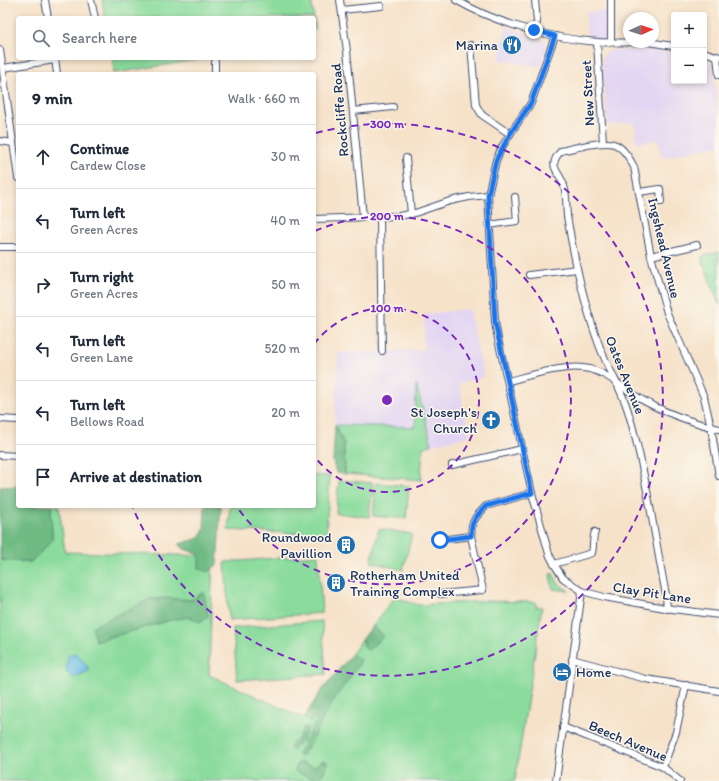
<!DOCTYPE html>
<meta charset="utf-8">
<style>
:root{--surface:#fff;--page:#f6f6f7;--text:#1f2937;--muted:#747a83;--line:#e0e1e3}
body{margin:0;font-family:Itim,sans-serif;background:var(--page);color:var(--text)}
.controls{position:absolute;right:12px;top:12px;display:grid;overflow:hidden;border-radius:4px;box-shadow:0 2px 6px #0003}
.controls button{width:36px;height:36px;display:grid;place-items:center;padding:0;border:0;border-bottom:1px solid var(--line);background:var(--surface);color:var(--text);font:20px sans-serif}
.compass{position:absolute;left:623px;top:12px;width:36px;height:36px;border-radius:50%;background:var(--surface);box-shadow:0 2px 6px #0003;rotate:87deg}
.stop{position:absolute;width:12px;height:12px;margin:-9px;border:3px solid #1a73e8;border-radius:50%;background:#fff}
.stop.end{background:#1a73e8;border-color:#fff;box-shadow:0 1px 4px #0008}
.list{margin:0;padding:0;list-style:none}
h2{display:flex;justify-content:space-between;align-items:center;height:52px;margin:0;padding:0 16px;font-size:17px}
h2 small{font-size:13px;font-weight:400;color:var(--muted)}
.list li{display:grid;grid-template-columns:26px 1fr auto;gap:12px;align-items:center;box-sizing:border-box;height:64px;padding:0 16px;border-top:1px solid var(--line)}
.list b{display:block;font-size:15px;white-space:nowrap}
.list p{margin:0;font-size:13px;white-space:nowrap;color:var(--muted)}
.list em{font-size:13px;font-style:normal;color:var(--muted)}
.icon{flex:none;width:22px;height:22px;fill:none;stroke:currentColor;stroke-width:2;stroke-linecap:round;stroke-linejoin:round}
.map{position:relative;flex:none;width:719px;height:781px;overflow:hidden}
.search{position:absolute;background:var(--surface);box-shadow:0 2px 6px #0003;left:16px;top:16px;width:300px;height:44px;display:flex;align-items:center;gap:10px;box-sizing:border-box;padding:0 14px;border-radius:4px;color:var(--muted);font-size:15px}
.panel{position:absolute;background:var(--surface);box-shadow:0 2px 6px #0003;left:16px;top:72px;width:300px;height:436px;border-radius:4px}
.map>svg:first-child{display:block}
.built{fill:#e2d4f3}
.green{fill:#8adb9c;stroke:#52857d}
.forest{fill:#6fbb84;stroke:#457571}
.water{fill:#6bbee7;stroke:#4376a2}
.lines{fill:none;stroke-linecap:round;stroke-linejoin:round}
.minor-casing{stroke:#3c4a6e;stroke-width:8}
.minor{stroke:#fff;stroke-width:6}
.route{stroke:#1a73e8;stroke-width:5}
.ring{fill:none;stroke:#7b2cbf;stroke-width:2;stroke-dasharray:7 5}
.labels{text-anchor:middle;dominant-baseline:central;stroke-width:3;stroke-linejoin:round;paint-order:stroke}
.poi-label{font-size:14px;fill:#1b2f5e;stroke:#fbf7ec;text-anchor:end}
.street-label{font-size:14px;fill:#1b2f5e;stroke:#fbf7ec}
.centre{fill:#7b2cbf;stroke:#fbf7ec;stroke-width:2}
.ring-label{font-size:12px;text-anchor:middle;font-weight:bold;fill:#7b2cbf;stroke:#fbf7ec;stroke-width:3;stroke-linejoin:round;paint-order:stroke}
</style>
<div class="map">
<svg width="719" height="781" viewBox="0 0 719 781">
<rect width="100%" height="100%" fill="#fbf7ec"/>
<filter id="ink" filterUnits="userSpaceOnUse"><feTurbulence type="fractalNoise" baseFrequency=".025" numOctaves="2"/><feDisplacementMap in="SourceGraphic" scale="8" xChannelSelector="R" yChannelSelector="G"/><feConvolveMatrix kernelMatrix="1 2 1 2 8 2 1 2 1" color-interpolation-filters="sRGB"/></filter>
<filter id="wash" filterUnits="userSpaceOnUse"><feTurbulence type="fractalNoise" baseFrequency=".012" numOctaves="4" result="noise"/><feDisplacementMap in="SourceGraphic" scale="16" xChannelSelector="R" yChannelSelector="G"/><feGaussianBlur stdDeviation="0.9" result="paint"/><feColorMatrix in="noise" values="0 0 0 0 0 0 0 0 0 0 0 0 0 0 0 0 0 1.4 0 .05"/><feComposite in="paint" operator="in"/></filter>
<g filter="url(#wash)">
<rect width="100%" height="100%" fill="#f6e2c9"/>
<g class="built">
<polygon points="609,11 610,34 606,38 600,40 587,39 586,12"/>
<polygon points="507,27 541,38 545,42 547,48 541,66 513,63 513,60 500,61 502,41"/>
<polygon points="613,50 649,50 674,53 674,81 704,81 704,60 712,64 719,112 719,145 661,158 659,140 636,143 635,123 607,125 602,58 604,54"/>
<polygon points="469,309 484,377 459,383 469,436 423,447 421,480 336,473 333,461 338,353 423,350 425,314"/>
</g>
<g class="green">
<polygon points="102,0 311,0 316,29 314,31 314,18 105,18"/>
<polygon points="112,58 210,58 114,73"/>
<polygon points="719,252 719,305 701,257"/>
<polygon points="416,384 432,445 423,447 421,480 345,474 344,444 335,425 415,427"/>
<polygon points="314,475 330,476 326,535 228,530 230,506 314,506"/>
<polygon points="339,480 373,483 369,517 336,513"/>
<polygon points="376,483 409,486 406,519 373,516"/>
<polygon points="51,506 59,506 65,552 213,556 209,675 308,720 353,652 395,597 418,605 486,601 536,602 536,607 542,607 515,781 0,781 0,560 31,562 52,540"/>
<polygon points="379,529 412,534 403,570 371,562"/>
<polygon points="318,555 322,613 229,620 225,562"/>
<polygon points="552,572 558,583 569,591 553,589 550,575"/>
<polygon points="322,621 326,674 237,680 233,628"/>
</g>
<g class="forest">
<polygon points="335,425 344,444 345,474 336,473 333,461"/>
<polygon points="18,486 18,506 51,506 52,540 31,562 0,560 0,487"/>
<path d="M205,506H221C219,526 219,545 217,565L207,572L199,568V554L184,549L179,544L197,539L204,530Z"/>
<polygon points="204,592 208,616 200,622 190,617 175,619 96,641 92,627 150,599 167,598 191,600"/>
<polygon points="373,626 384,636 368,650 365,648 362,640"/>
<path d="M352,654L361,661C350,678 337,694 327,711C318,726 312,743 301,757L298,755L317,719L314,717L310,722L304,718L319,694Z"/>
<polygon points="304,727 308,728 302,740 292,750 290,748 292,742 298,740"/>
<polygon points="321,761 326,761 328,764 319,781 295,771 297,764 300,762 314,767"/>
</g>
<path class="water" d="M74,653L77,654L90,670L73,678C64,672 66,664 69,655Z"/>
</g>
<g filter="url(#ink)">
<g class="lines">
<g class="minor-casing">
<g id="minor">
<polyline points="45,0 48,18"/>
<polyline points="91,0 95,18"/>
<polyline points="340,0 347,51 363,217"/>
<path d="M456,0C495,23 553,39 598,42C614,43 631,42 647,42C656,43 665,45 674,46"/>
<polyline points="342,10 381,6"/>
<polyline points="534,31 537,22 535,0"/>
<polyline points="555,36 531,103 510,134 502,147 496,160 488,195 495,322 498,339 532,493 549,554 554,564 563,578 582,591 604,597 665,608 719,615"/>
<polyline points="597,42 603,143"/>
<polyline points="611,42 611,0"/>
<polyline points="471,45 476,105 482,115 510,134"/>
<polyline points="0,50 18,178"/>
<polyline points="704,52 719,57"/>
<polyline points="717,56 719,75"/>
<polyline points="55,58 57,74"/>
<polyline points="3,68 55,60"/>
<polyline points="215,74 215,62"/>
<polyline points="353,111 393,107"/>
<polyline points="0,141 13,143"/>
<polyline points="406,158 411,214"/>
<polyline points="639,192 660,189 661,202"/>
<polyline points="380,217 382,351"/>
<polyline points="314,219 399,216 415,213 450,201 469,197 488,195"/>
<polyline points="489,225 517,221 515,197"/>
<polyline points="0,247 18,247"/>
<polyline points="651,256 697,245"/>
<polyline points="529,275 577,269"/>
<path d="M508,381C528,376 564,365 583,368C605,370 621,387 639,398C664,413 691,422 719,429"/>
<polyline points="0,419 18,420"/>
<polyline points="0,455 18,456"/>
<polyline points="452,465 522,449"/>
<polyline points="440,540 471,536"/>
<path d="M554,564L592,553C594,545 592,539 595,532"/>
<polyline points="441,594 483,590 471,536 472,525 476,517 486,506 532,493"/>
<path d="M667,609L666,595C654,534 646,471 628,411C621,387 606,366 598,342C583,301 574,258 567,216C566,206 567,195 564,186C560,171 546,167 561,151C573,148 603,140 614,144C623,147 630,159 634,167L651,256L667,313L704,397L711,427L719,476"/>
<polyline points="572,659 646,679 719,691"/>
<polyline points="563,727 663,767 680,781"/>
<polyline points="663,767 676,732 686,685"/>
<polyline points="556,781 582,591"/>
</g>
</g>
<use href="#minor" class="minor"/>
</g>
</g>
<g class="lines" filter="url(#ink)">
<polyline class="route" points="440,540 471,536 472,525 476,517 486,506 532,493 495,322 488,195 496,160 510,134 531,103 555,36 534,30"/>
</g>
<g class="ring">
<path d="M314 344A92 92 0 1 1 314 456"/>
<path d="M315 231A184 184 0 1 1 237 507"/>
<path d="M316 133A276 276 0 1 1 133 508"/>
</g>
<defs>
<g id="restaurant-disc" transform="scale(1)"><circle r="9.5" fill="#1f6fb2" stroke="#fbf7ec"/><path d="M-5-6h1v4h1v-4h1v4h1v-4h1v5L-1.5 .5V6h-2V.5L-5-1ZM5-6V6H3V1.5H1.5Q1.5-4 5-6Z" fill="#fff"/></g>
<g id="church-disc" transform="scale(1)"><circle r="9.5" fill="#1f6fb2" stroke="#fbf7ec"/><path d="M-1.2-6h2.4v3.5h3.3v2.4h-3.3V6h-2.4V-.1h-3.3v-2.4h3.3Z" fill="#fff"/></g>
<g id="building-disc" transform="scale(1)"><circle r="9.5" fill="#1f6fb2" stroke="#fbf7ec"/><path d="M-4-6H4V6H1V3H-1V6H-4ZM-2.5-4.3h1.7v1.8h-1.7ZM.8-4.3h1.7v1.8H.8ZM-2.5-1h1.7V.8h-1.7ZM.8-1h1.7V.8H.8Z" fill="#fff"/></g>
<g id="hotel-disc" transform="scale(1)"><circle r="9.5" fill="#1f6fb2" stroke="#fbf7ec"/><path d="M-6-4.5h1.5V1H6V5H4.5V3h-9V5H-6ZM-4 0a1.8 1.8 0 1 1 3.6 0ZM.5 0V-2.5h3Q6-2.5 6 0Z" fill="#fff"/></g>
</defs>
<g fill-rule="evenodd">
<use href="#restaurant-disc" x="512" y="45"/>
<use href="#church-disc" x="491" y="420"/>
<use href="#building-disc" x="346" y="545"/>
<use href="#building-disc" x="336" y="583"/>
<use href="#hotel-disc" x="562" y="672"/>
</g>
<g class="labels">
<g class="poi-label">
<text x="498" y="45">Marina</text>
<text x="477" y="412">St Joseph's<tspan x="477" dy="16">Church</tspan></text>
<text x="332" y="537">Roundwood<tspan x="332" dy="16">Pavillion</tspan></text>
<text x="350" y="575" text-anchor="start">Rotherham United<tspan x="350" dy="16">Training Complex</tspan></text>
<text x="576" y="672" text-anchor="start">Home</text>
</g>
<g class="street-label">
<text transform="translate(588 93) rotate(-93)">New Street</text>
<text transform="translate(340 110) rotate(-95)">Rockcliffe Road</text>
<text transform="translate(664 248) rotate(77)">Ingshead Avenue</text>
<text transform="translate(625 375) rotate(68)">Oates Avenue</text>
<text transform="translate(652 593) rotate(9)">Clay Pit Lane</text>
<text transform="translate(628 741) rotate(23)">Beech Avenue</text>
</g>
</g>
<circle cx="387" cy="400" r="6" class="centre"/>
<g class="ring-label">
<text x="387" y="128">300 m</text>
<text x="387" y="220">200 m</text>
<text x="387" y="312">100 m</text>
</g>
</svg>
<div class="controls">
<button>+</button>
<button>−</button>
</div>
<svg class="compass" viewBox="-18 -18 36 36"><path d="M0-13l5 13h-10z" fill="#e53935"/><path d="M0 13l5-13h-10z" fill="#747a83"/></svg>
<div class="stop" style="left:440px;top:540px"></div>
<div class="stop end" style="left:534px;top:30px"></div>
<div class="search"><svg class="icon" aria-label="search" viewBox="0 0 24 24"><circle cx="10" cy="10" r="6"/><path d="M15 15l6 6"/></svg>Search here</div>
<section class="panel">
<h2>9 min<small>Walk · 660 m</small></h2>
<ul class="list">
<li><svg class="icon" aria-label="ahead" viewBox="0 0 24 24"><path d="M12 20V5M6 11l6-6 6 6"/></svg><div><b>Continue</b><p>Cardew Close</p></div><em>30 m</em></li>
<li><svg class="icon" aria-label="left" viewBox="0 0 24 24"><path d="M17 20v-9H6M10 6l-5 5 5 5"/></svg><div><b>Turn left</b><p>Green Acres</p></div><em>40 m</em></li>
<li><svg class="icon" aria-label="right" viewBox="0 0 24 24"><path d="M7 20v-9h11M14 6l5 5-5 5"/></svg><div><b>Turn right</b><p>Green Acres</p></div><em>50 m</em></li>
<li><svg class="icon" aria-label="left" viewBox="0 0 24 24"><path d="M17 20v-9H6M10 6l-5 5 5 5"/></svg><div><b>Turn left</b><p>Green Lane</p></div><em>520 m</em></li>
<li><svg class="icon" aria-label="left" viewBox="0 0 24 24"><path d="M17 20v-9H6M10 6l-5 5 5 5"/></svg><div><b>Turn left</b><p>Bellows Road</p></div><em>20 m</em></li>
<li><svg class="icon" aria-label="arrive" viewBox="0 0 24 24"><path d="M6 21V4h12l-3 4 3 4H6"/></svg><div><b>Arrive at destination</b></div></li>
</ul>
</section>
</div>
